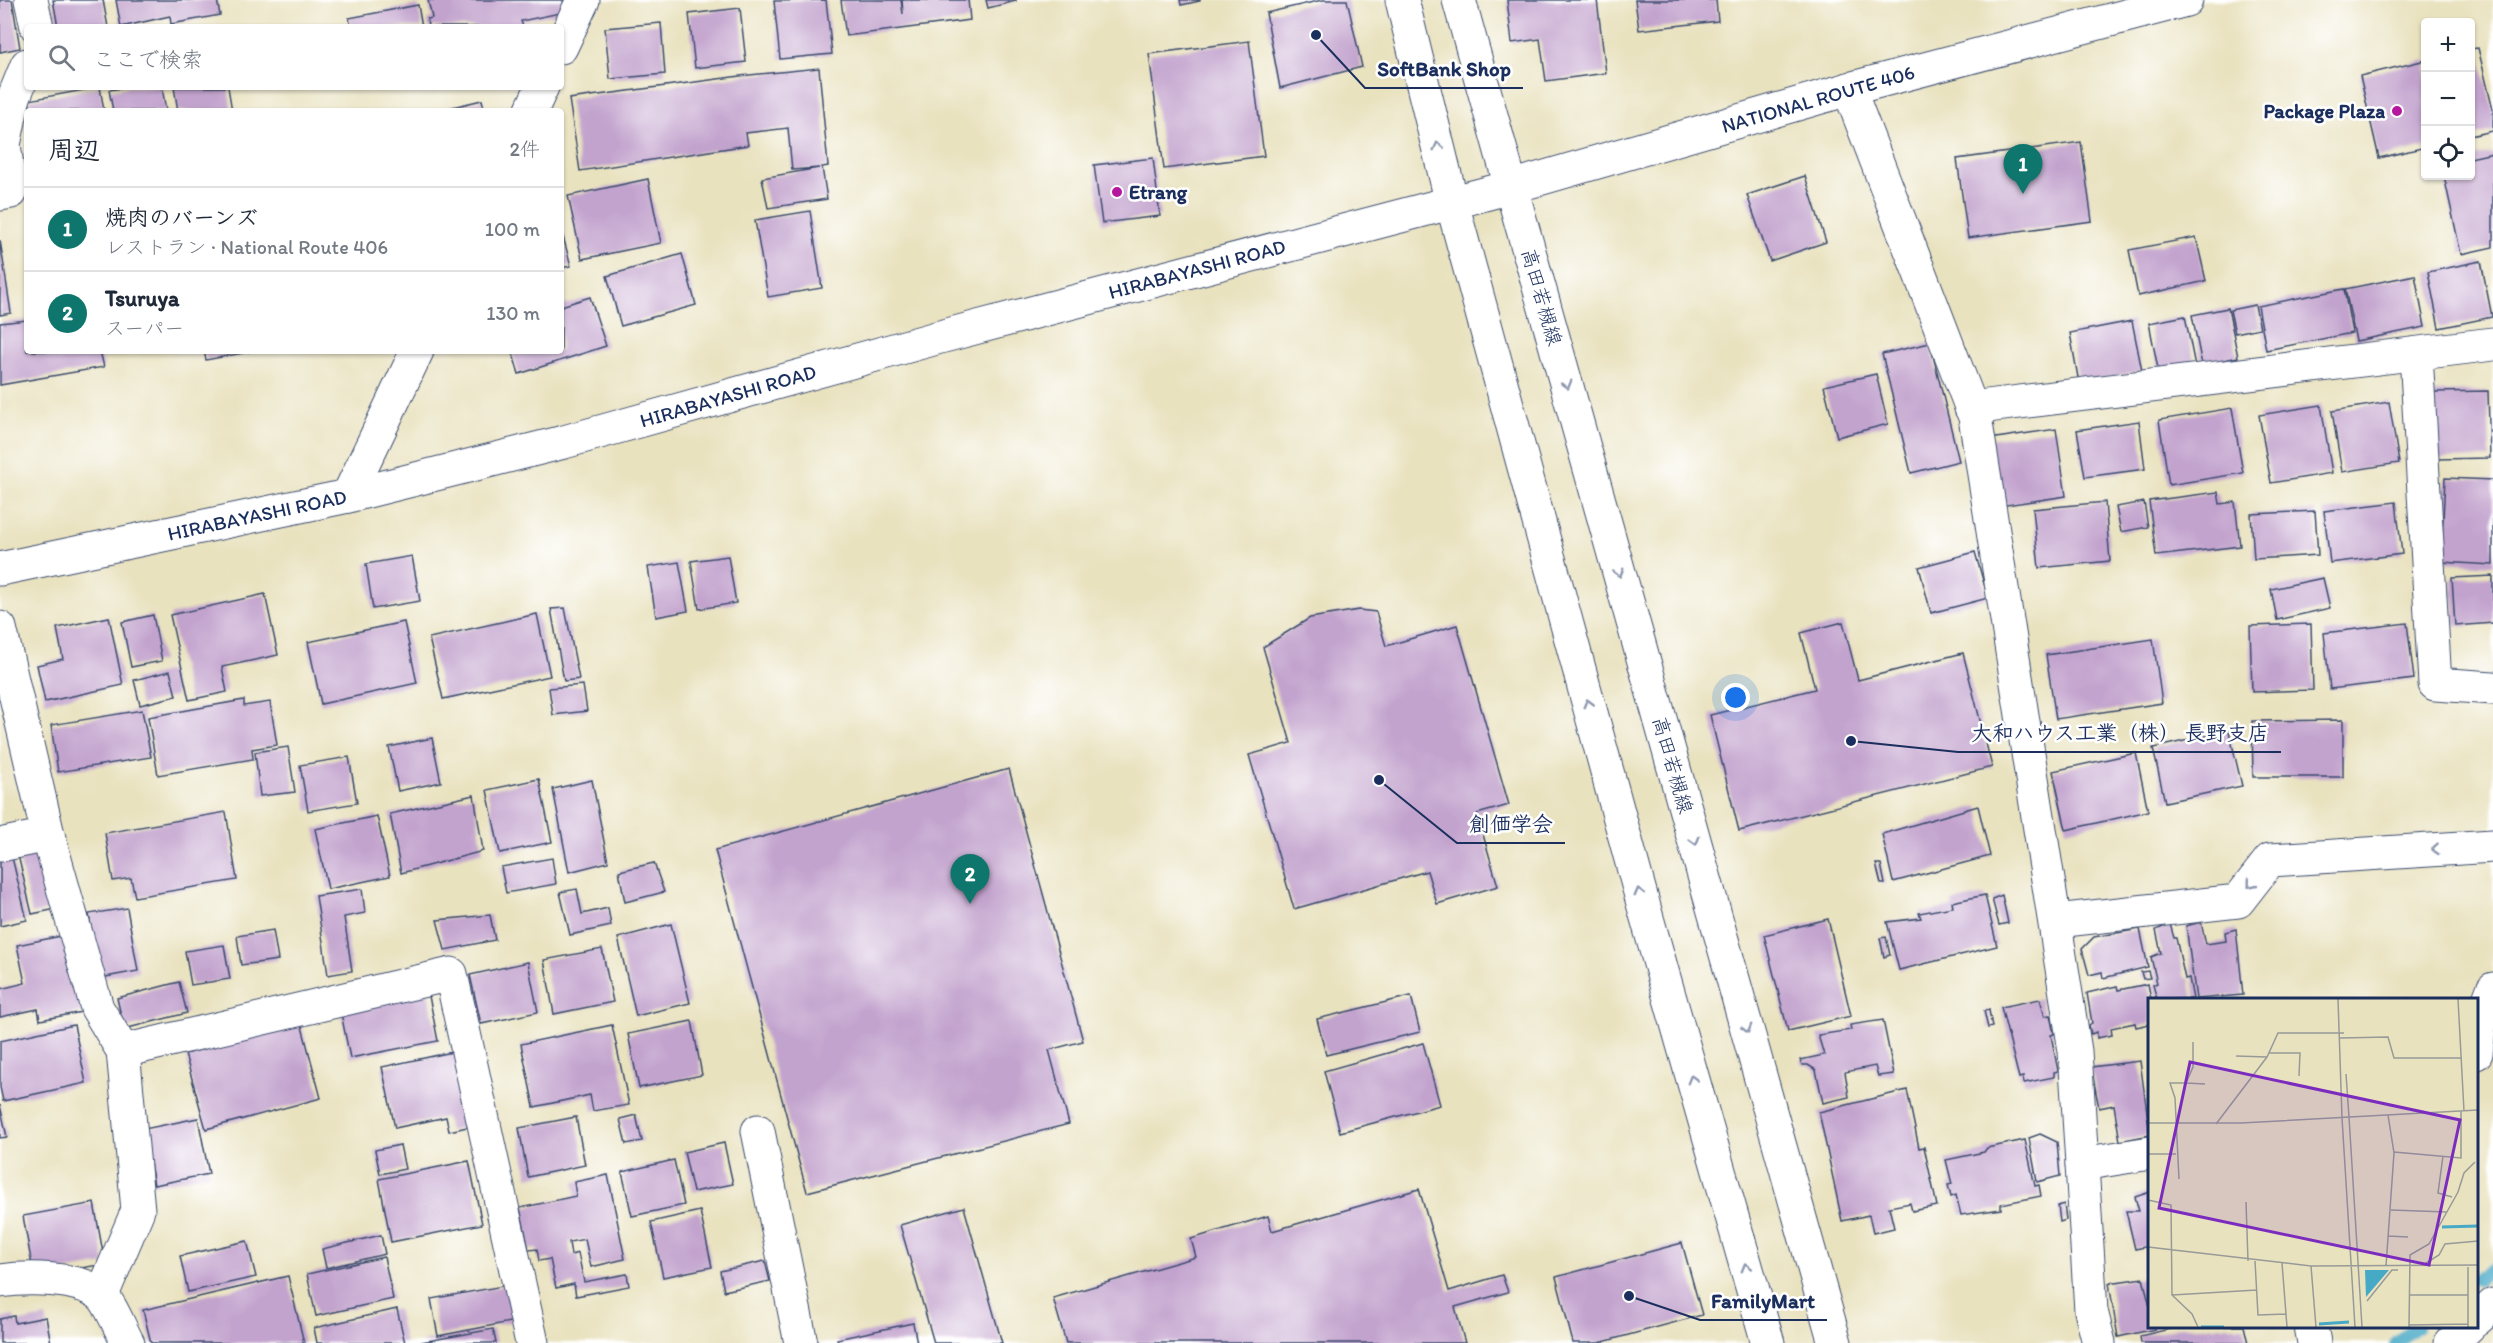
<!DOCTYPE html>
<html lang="ja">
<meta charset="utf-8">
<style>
:root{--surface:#fff;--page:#f6f6f7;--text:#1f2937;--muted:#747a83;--line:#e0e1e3;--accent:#0f766e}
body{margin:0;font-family:Itim,"Klee One",sans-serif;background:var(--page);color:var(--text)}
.controls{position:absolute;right:18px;top:18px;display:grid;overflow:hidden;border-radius:6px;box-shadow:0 2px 4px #0004}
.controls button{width:54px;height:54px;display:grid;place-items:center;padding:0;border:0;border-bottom:2px solid var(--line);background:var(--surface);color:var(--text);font:30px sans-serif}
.you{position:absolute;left:1736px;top:698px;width:21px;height:21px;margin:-15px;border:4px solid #fff;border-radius:50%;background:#1a73e8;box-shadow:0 0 0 9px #1a73e833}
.badge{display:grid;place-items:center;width:39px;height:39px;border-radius:50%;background:var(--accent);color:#fff;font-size:20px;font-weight:700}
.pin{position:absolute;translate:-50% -50px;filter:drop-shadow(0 2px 3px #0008)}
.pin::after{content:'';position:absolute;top:32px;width:21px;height:18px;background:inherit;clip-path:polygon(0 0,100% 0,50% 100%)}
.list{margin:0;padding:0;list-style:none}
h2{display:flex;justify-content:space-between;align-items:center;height:78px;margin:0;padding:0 24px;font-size:26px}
h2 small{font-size:20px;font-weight:400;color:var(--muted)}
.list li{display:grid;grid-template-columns:39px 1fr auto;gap:18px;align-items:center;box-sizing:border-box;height:84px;padding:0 24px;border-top:2px solid var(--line)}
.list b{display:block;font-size:22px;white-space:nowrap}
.list p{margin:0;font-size:20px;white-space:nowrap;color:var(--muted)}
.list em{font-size:20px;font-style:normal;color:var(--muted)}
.icon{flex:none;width:33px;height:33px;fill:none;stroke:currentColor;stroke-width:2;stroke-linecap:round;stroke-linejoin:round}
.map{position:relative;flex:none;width:2493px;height:1343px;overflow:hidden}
.search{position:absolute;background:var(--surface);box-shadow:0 2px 4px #0004;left:24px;top:24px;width:540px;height:66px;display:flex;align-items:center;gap:15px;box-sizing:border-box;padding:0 21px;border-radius:6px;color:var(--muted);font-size:22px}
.panel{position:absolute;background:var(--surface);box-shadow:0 2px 4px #0004;left:24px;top:108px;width:540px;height:246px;border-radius:6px}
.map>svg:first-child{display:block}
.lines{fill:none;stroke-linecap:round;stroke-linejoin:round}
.stream{stroke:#46a9c6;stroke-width:12}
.building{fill:#c2a3cd}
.minor-casing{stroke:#3a4a6d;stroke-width:35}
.major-casing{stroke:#3a4a6d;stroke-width:35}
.highway-casing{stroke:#3a4a6d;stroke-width:35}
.minor{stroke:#fff;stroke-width:33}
.major{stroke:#fff;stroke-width:33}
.highway{stroke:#fff;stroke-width:33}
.oneway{stroke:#8d97ae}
.poi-dot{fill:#b5179e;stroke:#fff;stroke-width:2}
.labels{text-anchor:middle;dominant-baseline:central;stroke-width:5;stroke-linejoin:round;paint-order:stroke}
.street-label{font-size:20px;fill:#1b2f5e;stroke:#fff}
.poi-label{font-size:20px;font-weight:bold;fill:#1b2f5e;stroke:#fff;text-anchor:end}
.inset-river{fill:none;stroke:#46a9c6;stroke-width:3}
.inset-road{fill:none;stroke:#979a98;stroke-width:1.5}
.view{fill:#7b2cbf;fill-opacity:0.15;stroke:#7b2cbf;stroke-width:3}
.inset-edge{fill:none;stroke:#1b2f5e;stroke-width:3}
.leader{fill:none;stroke:#1b2f5e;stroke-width:2}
.callout-dot{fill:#1b2f5e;stroke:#fff;stroke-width:2}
.callout-label{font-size:21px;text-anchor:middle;font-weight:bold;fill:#1b2f5e;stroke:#fff;stroke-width:5;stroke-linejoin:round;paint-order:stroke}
</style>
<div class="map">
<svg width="2493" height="1343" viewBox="0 0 2493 1343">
<rect width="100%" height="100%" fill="#fff"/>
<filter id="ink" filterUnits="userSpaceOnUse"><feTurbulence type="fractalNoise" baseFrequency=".0167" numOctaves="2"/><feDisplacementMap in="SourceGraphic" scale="12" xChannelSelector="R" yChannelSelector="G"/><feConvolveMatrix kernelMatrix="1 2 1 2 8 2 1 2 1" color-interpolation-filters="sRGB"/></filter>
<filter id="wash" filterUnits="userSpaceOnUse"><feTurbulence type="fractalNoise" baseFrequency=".008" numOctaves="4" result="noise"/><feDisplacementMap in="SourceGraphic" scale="24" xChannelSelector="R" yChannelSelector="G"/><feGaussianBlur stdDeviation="1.35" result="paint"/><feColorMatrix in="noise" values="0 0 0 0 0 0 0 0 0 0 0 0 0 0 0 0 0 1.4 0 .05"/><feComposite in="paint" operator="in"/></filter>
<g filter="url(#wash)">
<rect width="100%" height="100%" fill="#e9e2bf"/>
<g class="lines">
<g class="stream">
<polyline points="2476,1280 2493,1269"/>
<polyline points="2396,1343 2417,1326"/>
</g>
</g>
<g id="blocks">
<g class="building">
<polygon points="0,0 12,0 20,48 0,52"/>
<polygon points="53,0 103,0 108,27 58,27"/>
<polygon points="116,0 217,0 220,15 171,24 170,16 121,27"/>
<polygon points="428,0 563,0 565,12 521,21 523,27 428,27 427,19 432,18"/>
<polygon points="826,0 832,54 780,59 774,1"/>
<polygon points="841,0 901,0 903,14 902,0 968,0 970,20 846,36"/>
<polygon points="986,0 1016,0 1016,1 988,8"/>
<polygon points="1180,0 1200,0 1200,1 1181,5"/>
<polygon points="1322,0 1347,0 1362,67 1280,88 1266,13"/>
<polygon points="1507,0 1597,0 1606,73 1546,81 1540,39 1512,43"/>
<polygon points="1635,0 1716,0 1718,21 1639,30"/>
<polygon points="418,5 422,27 351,27 349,18"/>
<polygon points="740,8 746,62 695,68 689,14"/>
<polygon points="661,23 665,74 610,79 605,28"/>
<polygon points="1249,41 1264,156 1164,169 1149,54"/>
<polygon points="2478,48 2493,110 2493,131 2470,136 2470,49"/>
<polygon points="2426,60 2426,147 2379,158 2360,76"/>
<polygon points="819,68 828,166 822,167 827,199 768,208 762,178 819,168 792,170 788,128 746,133 748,145 580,171 569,99 740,76"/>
<polygon points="100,87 104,111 31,111 29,100"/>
<polygon points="129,87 162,87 166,111 113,111 109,90"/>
<polygon points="174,87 228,87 232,111 178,111"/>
<polygon points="482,100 485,111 441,111 440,110"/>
<polygon points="2081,142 2092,221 1968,238 1957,159"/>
<polygon points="2493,153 2493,247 2461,254 2444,176 2470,176 2470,158"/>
<polygon points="1153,158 1160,216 1102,223 1094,165"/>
<polygon points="1805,176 1826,242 1770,261 1747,195"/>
<polygon points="648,179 661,243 582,259 568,196"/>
<polygon points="810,211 822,288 768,297 755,220"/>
<polygon points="561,229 571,266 561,268"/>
<polygon points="2196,237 2206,281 2138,296 2129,250"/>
<polygon points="0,240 11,313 0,315"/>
<polygon points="682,254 696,305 621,326 607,276"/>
<polygon points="2481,261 2492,317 2439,328 2428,272"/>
<polygon points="2415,275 2425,327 2356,341 2345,289"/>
<polygon points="2344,289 2352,333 2266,350 2258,306"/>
<polygon points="590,297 606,346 519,374 512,351 561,351 561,306"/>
<polygon points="2255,305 2260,328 2235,333 2230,310"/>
<polygon points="2228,308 2238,357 2202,365 2192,315"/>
<polygon points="2185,316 2195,366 2159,374 2149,323"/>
<polygon points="27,320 27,351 100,351 104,367 0,385 0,323"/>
<polygon points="2132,321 2142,371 2079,383 2070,333"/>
<polygon points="1930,343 1959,461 1911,473 1882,354"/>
<polygon points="204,351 249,351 249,352 206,360"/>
<polygon points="1876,374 1888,424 1837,437 1824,386"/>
<polygon points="2488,391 2490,458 2436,459 2434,392"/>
<polygon points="2389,402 2399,463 2342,472 2332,411"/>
<polygon points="2321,405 2332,473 2271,483 2259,415"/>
<polygon points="2232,408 2243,473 2169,485 2159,420"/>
<polygon points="2139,421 2145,469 2085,477 2077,430"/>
<polygon points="2056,429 2066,496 2000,506 1990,439"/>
<polygon points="2445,478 2493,480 2493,565 2441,562"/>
<polygon points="2218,492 2220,504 2235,502 2240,546 2156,556 2149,501"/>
<polygon points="2105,502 2110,561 2039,568 2033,509"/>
<polygon points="2144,502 2148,527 2121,532 2116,507"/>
<polygon points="2396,502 2402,554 2330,563 2324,511"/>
<polygon points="2315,511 2318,555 2254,559 2251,514"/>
<polygon points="1975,552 1988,598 1931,613 1919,567"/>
<polygon points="412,556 420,601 373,609 366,564"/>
<polygon points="728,556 736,603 699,609 691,561"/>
<polygon points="679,562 688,611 656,617 648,567"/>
<polygon points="2493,576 2493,623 2455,626 2452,578"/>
<polygon points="2323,578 2330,608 2277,620 2271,589"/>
<polygon points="265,594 278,655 222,667 227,692 189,700 170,615"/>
<polygon points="565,608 579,679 564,681 551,609"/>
<polygon points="1359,610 1376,612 1386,646 1457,625 1509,805 1477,814 1498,886 1437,904 1427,871 1294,909 1249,755 1291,743 1263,647 1310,618"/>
<polygon points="537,614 550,676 443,699 429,638"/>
<polygon points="153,615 162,661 131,667 122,622"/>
<polygon points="109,617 123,685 45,702 37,665 63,659 57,628"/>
<polygon points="404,622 417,683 321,704 308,642"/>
<polygon points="1843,622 1858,680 1963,653 1992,767 1739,831 1710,715 1815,689 1801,633"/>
<polygon points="2407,623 2414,679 2330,689 2324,633"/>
<polygon points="2311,624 2313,690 2252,692 2250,626"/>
<polygon points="2153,639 2162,703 2056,719 2046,655"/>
<polygon points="170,671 176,696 140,705 134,680"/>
<polygon points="583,685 587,711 553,715 549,688"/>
<polygon points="244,700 244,706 270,702 277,745 252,749 253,759 158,775 148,717"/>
<polygon points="142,710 151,757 58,772 51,725"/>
<polygon points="2343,720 2343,777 2253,777 2252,721"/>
<polygon points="2229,731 2242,786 2165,802 2153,748"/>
<polygon points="432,738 441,782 398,791 389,747"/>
<polygon points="288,747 295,792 260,796 255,752"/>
<polygon points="2136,753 2148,811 2066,830 2053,771"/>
<polygon points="349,757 357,803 308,811 300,765"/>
<polygon points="1009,769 1083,1041 1049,1050 1069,1124 807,1192 715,850"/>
<polygon points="539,779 552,842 500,853 487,790"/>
<polygon points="592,780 608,862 569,872 553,789"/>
<polygon points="474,795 483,851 401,873 390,814"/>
<polygon points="1978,806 1990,856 1893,882 1882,834"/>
<polygon points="226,812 237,880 135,897 131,878 113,881 105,833"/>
<polygon points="377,816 390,876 328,889 315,829"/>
<polygon points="47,848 61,908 32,914 18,855"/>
<polygon points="11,853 27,920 0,926 0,855"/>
<polygon points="552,858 556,884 506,893 501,867"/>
<polygon points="654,863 664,892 625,902 619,871"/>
<polygon points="1876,864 1881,864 1885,884 1881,884"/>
<polygon points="362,889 365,913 344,917 352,971 328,975 316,896"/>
<polygon points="577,889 582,914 608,908 611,926 570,935 560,892"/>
<polygon points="1985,895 1997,946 1899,970 1887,922 1921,918 1919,913 1953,907 1952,902"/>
<polygon points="2002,895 2008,923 1999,925 1992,899"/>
<polygon points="127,908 138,971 100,978 89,914"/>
<polygon points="490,915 495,940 445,950 437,920"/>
<polygon points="1828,919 1851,1016 1788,1031 1764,935"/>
<polygon points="2201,922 2206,944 2226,941 2225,932 2236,929 2243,995 2196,999 2186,926"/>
<polygon points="671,924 690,1003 636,1016 618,938"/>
<polygon points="2170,924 2174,938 2176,938 2185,979 2189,978 2193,999 2157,999 2153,985 2157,983 2151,957 2161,953 2156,930"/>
<polygon points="2140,929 2148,967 2103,978 2102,972 2089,975 2082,949 2094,937"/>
<polygon points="273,930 278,960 241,965 237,936"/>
<polygon points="66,935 82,1012 40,1020 38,1009 0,1017 0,989 25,983 17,945"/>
<polygon points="1886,937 1890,955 1884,957 1880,938"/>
<polygon points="224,945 230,979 191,985 185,951"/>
<polygon points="602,949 613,1002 554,1014 544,960"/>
<polygon points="528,962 538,1012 481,1024 470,975"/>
<polygon points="2148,971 2150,978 2143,979 2141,972"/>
<polygon points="179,982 187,1013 124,1029 117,998"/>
<polygon points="2148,984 2151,999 2150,1024 2136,1027 2135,1023 2111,1028 2112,1035 2097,1038 2097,1032 2091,1034 2089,1025 2092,1023 2087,993 2117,986 2118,990"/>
<polygon points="428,991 438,1041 350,1058 340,1008"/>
<polygon points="1411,996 1420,1032 1326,1055 1317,1019"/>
<polygon points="2040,999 2045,1016 2050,1015 2054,1034 2051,1035 2058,1071 2054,1072 2054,1077 2024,1083 2023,1077 2019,1078 2001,1007"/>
<polygon points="1989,1010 1992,1027 1988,1028 1984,1011"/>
<polygon points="1883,1020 1894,1074 1878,1076 1875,1066 1845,1072 1849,1097 1823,1103 1816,1070 1808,1065 1802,1065 1800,1060 1824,1055 1818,1035 1851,1030 1850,1025"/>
<polygon points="692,1021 702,1075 639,1088 628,1034"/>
<polygon points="301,1023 321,1098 206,1129 185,1054"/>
<polygon points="74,1025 86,1083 3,1101 0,1087 0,1041"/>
<polygon points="612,1025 629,1105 593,1111 590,1095 534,1107 521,1044"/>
<polygon points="1423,1043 1440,1105 1340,1132 1324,1071"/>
<polygon points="457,1051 472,1126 449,1131 446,1117 395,1128 382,1067"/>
<polygon points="2140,1061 2150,1135 2120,1141 2114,1105 2099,1108 2091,1067"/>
<polygon points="1907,1090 1919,1148 1924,1147 1937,1206 1912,1211 1910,1203 1889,1207 1894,1228 1873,1233 1869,1215 1842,1221 1819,1112"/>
<polygon points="0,1105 7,1137 0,1138"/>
<polygon points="636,1115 642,1141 626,1144 620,1119"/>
<polygon points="576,1117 585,1165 528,1177 519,1128"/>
<polygon points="198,1118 209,1174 154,1185 144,1129"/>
<polygon points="2040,1134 2057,1142 2060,1176 2037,1182 2029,1138"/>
<polygon points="2025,1140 2035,1186 2039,1185 2041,1196 2001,1204 2001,1209 1961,1215 1956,1195 1951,1197 1948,1185 1952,1184 1946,1160 1984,1152 1987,1148"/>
<polygon points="724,1143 733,1184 693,1192 684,1152"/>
<polygon points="400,1145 405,1169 380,1174 375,1150"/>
<polygon points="674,1160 684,1205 632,1216 622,1172"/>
<polygon points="469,1161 482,1224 391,1242 379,1179"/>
<polygon points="608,1175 625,1259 591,1267 585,1239 569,1242 571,1255 578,1253 584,1282 627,1274 629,1286 576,1296 574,1284 556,1288 550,1259 539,1261 537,1249 529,1250 520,1208 576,1196 574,1182"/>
<polygon points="1419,1189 1449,1291 1502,1275 1508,1292 1455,1307 1465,1343 1066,1343 1053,1298 1196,1257 1191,1239 1268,1216 1272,1231"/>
<polygon points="2150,1192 2150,1246 2135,1249 2126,1211 2139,1211 2135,1197"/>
<polygon points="94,1203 105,1264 34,1276 23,1216"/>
<polygon points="2064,1204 2066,1220 2060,1222 2058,1206"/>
<polygon points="964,1207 1002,1343 934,1343 900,1225"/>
<polygon points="700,1211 712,1267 663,1277 651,1222"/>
<polygon points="381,1235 385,1254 326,1268 322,1249"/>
<polygon points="247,1241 256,1277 188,1292 180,1256"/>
<polygon points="1682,1243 1702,1315 1599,1343 1573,1343 1556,1277"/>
<polygon points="384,1257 393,1299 316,1316 307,1274"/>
<polygon points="765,1261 770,1281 724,1291 720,1271"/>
<polygon points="288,1276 304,1343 151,1343 143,1310"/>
<polygon points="2143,1278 2150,1307 2150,1326 2154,1326 2155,1329 2118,1337 2109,1283"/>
<polygon points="508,1285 515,1321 438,1336 431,1299"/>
<polygon points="397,1309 405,1343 317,1343 314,1328"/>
<polygon points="14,1316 15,1323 46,1317 51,1343 0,1343 0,1319"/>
<polygon points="913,1323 917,1343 838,1343 837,1339"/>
<polygon points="2182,1326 2244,1326 2248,1343 2141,1343 2140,1336"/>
<polygon points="493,1329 496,1343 422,1343 422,1342"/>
</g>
</g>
</g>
<g filter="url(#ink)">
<use href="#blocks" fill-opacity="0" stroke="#3a4a6d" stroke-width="1.5"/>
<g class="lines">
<g class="minor-casing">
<g id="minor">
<polyline points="31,0 37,27"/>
<polyline points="561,47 583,0"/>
<polyline points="1849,89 1975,417 2075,1051 2091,1311 2099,1343"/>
<polyline points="531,111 542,87"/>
<polyline points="1511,187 1835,1343"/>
<polyline points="0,194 11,192 4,145 14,97 27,65"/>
<polyline points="1452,203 1647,918 1768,1343"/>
<polyline points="2416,354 2435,684 2493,688"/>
<polyline points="1971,408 2493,344"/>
<polyline points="348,496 417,351"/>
<polyline points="0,628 48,835 97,1008 123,1051 138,1210 102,1295"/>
<polyline points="0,845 48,835"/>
<polyline points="2056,921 2238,901 2270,860 2493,846"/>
<polyline points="123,1051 451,974 532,1343"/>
<polyline points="2476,1053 2480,1023 2493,989"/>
<polyline points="758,1131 801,1343"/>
<polyline points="2082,1164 2150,1153"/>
<path d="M0,1281C27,1277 78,1277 100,1294C110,1302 121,1331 128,1343"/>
<polyline points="2476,1320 2493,1305"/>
<polyline points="2311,1326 2314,1343"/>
<polyline points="2451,1343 2469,1326"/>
</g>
</g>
<g class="major-casing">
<g id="major">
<polyline points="1402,0 1452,203"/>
<polyline points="1459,0 1511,187"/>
</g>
</g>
<g class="highway-casing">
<polyline id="highway" points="0,569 348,496 564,442 940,337 1511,187 1849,89 2186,0"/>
</g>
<use href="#minor" class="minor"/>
<use href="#major" class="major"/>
<use href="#highway" class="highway"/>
</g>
<defs><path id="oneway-chevron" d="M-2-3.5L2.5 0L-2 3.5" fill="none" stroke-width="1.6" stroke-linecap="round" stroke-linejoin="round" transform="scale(1.5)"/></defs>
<g class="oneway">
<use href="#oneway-chevron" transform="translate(1438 146) rotate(-104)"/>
<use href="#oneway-chevron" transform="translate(1567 385) rotate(74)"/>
<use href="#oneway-chevron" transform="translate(1619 573) rotate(74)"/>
<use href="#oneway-chevron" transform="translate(1588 703) rotate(-105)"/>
<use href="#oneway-chevron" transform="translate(1695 841) rotate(74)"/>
<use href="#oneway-chevron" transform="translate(2435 849) rotate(176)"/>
<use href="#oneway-chevron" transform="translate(2251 884) rotate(129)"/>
<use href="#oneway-chevron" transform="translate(1639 892) rotate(-105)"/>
<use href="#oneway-chevron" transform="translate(1747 1029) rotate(74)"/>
<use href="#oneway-chevron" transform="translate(1692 1079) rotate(-106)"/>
<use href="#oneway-chevron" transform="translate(1746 1267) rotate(-106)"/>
</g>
</g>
<g class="poi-dot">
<circle cx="2397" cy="111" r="6"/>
<circle cx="1117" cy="192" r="6"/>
</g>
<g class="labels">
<g class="street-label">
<text transform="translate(1818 99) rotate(-16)">NATIONAL ROUTE 406</text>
<text transform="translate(1197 269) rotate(-15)">HIRABAYASHI ROAD</text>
<text transform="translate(1542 297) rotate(74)">高田若槻線</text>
<text transform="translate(728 396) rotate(-16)">HIRABAYASHI ROAD</text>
<text transform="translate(257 515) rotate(-12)">HIRABAYASHI ROAD</text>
<text transform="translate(1673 765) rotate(74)">高田若槻線</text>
</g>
<g class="poi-label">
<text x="2385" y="111">Package Plaza</text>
<text x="1129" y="192" text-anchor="start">Etrang</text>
</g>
</g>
<g transform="translate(2148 998)">
<rect width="330" height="330" fill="#e9e2bf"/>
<path d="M217,272H241L218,299Z" fill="#46a9c6"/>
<path class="inset-river" d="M294,229L330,228M171,326L201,324M53,329H76"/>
<path class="inset-road" d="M190,1L194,120M310,1L316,113M192,40L240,39L246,60H314M121,55H152L151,78M88,58L119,59M198,76L201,119M38,85L57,86M201,119L214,329M194,120L207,329M0,125H93L330,112M68,126L119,59L130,35H196M246,154L313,160V113M0,156H28M295,158L290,195L304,199M31,181L27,100L22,85H38L45,69V44M0,202L23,207L24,297L44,316L50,329M98,204L100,263M243,212L299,214M240,238L260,239M0,249L163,268L330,267M107,263L110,317L138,316M134,265L139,329M275,267L291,257L297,246L330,243M163,268L168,329M238,268L246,155L240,117M320,269V329M24,297L109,292M262,297H320M219,303L244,272H250M261,327L320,326M261,329L262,257L281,246L310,194L316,175L327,164"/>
<path class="view" d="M42,64L312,122L281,267L11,210Z"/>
<rect width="330" height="330" class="inset-edge"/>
</g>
<path class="leader" d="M1316 35L1365 88H1523M1851 741L1958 752H2281M1379 780L1457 843H1565M1629 1296L1700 1320H1827"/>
<g class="callout-dot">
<circle cx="1316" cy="35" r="6"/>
<circle cx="1851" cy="741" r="6"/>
<circle cx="1379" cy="780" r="6"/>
<circle cx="1629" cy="1296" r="6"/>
</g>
<g class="callout-label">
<text x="1444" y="76">SoftBank Shop</text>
<text x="2120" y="740">大和ハウス工業（株） 長野支店</text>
<text x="1511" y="831">創価学会</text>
<text x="1763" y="1308">FamilyMart</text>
</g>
</svg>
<div class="controls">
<button>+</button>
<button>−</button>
<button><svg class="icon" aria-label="locate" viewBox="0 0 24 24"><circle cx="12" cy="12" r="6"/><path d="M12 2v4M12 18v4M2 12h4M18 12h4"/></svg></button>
</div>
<div class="you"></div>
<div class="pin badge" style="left:2023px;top:194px">1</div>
<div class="pin badge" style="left:970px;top:904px">2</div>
<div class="search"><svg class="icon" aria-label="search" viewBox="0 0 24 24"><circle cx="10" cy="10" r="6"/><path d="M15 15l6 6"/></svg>ここで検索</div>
<section class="panel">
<h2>周辺<small>2件</small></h2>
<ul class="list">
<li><span class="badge">1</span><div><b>焼肉のバーンズ</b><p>レストラン · National Route 406</p></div><em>100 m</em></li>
<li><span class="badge">2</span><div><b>Tsuruya</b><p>スーパー</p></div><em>130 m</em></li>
</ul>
</section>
</div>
